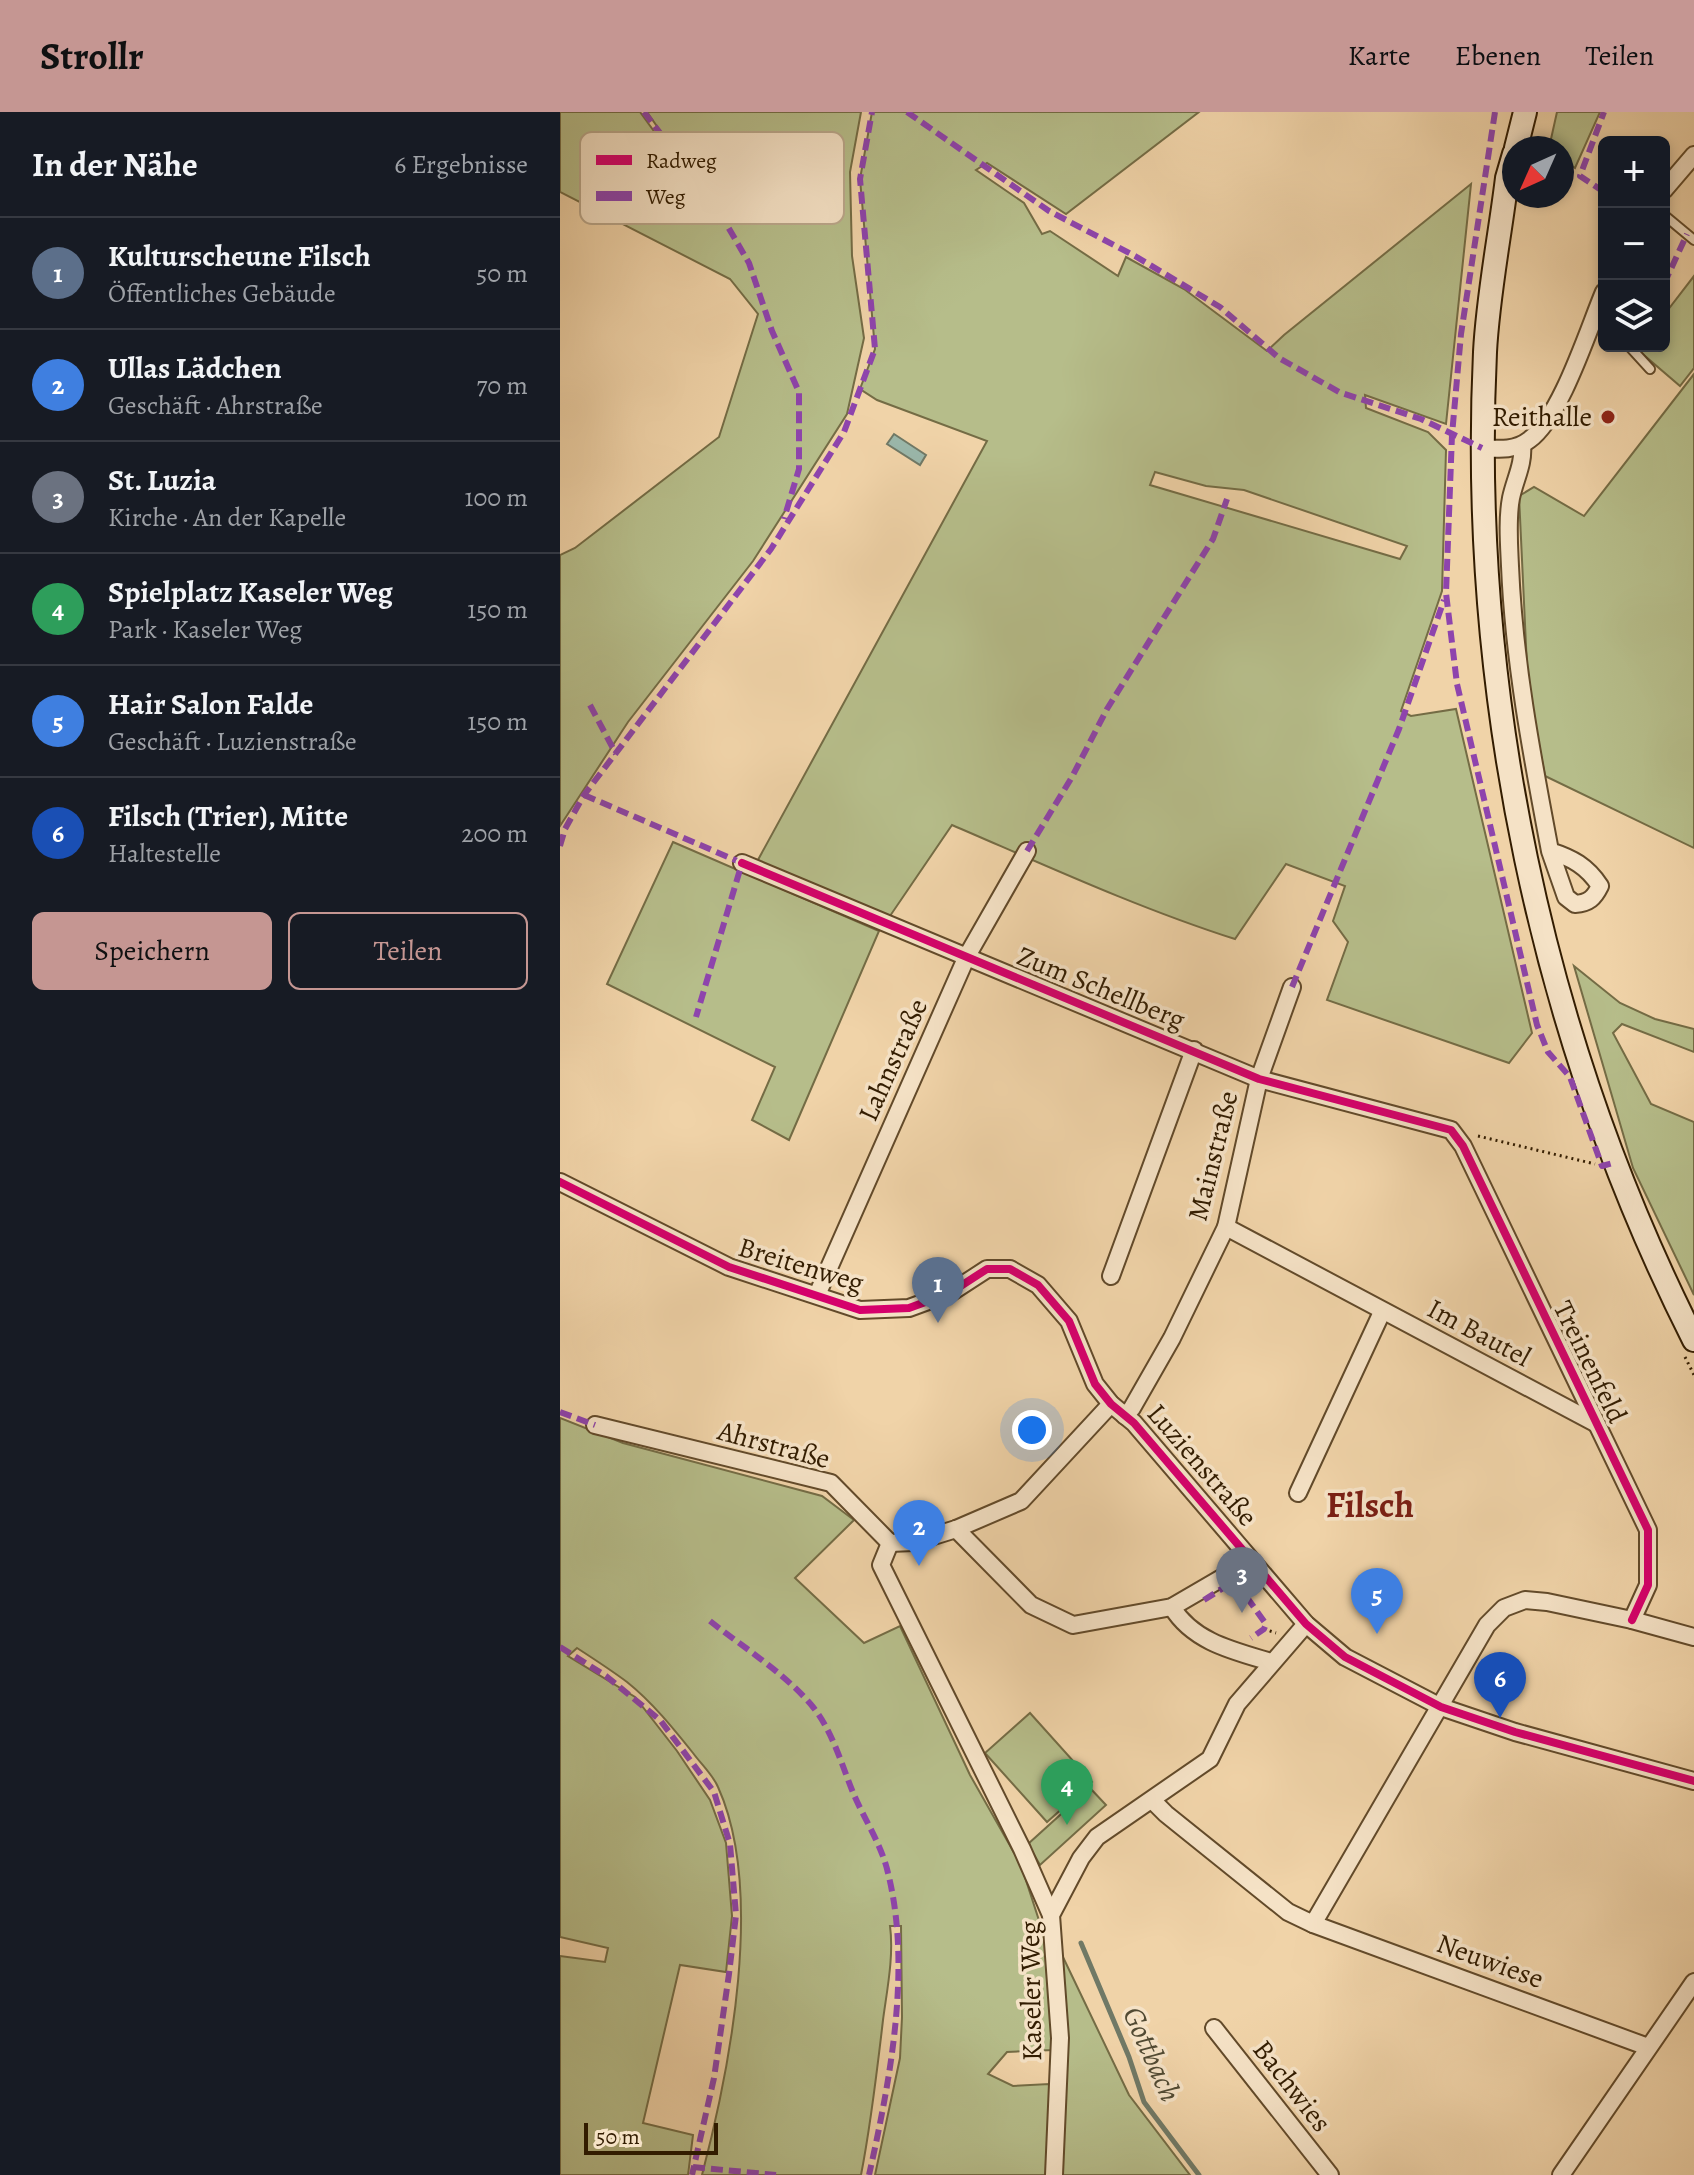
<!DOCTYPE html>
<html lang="de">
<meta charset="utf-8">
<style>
:root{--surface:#171b24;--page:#242831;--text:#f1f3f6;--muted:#9ea1a6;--line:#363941;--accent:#c59692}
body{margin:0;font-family:Alegreya,serif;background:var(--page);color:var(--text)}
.controls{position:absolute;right:24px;top:24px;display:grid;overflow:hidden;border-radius:12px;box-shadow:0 4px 12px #0003}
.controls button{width:72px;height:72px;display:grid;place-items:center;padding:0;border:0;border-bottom:2px solid var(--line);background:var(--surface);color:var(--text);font:40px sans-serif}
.compass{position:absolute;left:942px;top:24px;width:72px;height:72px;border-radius:50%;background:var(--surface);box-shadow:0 4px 12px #0003;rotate:225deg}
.scale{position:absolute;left:24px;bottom:20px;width:134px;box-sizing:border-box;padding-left:8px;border:4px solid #321c00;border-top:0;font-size:22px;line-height:28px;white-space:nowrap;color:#321c00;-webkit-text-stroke:6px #f5e2c6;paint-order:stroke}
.you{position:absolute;left:472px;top:1318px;width:28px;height:28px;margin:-20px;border:6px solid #fff;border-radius:50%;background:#1a73e8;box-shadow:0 0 0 12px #1a73e833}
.badge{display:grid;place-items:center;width:52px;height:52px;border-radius:50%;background:var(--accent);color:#fff;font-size:26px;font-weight:700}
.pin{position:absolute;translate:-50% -66px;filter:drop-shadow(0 2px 4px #0008)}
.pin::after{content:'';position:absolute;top:42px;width:28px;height:24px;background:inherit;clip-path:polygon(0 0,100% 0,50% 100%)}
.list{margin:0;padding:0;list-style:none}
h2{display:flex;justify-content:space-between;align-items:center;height:104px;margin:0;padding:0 32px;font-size:34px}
h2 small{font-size:26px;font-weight:400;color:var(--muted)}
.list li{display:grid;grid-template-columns:52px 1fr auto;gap:24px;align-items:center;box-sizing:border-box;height:112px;padding:0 32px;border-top:2px solid var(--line)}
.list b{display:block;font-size:30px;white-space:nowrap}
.list p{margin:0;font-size:26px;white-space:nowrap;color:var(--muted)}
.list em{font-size:26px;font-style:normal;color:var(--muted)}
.actions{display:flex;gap:16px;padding:24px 32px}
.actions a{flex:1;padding:18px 0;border:2px solid var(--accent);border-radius:12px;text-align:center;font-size:28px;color:var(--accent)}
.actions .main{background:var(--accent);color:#111}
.icon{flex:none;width:44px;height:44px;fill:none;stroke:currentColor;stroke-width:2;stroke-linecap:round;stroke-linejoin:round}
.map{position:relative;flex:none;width:1134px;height:2063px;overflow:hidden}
header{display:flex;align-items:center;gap:48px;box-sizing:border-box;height:112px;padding:0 40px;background:var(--accent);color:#111}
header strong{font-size:38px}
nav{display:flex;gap:44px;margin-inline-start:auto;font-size:28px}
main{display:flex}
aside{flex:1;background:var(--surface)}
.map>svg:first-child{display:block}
.green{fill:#b6bd8a;stroke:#746c45;stroke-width:2;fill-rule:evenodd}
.water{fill:#9ab7aa;stroke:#707966;stroke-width:2}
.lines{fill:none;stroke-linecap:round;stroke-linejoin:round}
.stream{stroke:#707966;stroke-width:5}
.service-casing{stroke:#624a2a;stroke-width:12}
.minor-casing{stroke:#624a2a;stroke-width:20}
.secondary-casing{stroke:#321c00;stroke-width:26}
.path{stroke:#321c00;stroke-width:3;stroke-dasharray:2 4;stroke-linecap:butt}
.service{stroke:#f5e2c6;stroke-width:8}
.minor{stroke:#f5e2c6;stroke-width:16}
.secondary{stroke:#f5e2c6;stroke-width:22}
.quiet{stroke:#8e44ad;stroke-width:6;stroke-dasharray:12 6;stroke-linecap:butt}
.cycleway-casing{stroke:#f5e2c6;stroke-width:13}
.cycleway{stroke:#d6006c;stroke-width:8}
.poi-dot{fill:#8f2418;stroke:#f5e2c6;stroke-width:3}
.labels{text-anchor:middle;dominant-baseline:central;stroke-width:7;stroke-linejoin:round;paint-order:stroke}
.poi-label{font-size:28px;fill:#321c00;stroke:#f5e2c6;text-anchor:end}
.street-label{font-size:28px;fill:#321c00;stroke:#f5e2c6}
.water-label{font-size:30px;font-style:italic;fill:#514a33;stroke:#f5e2c6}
.district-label{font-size:36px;font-weight:bold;fill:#7a1f14;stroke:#f5e2c6}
.key{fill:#f5e2c6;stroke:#baa78b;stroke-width:2}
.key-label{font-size:22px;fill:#321c00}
</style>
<header>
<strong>Strollr</strong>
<nav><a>Karte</a><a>Ebenen</a><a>Teilen</a></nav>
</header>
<main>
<aside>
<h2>In der Nähe<small>6 Ergebnisse</small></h2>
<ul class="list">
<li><span class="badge" style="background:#5c6f8a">1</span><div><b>Kulturscheune Filsch</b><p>Öffentliches Gebäude</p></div><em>50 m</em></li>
<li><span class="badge" style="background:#3f7fe0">2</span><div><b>Ullas Lädchen</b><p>Geschäft · Ahrstraße</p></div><em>70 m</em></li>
<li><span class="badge" style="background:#6b7280">3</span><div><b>St. Luzia</b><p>Kirche · An der Kapelle</p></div><em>100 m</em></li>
<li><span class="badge" style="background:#2e9e5b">4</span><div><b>Spielplatz Kaseler Weg</b><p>Park · Kaseler Weg</p></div><em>150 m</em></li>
<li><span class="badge" style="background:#3f7fe0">5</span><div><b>Hair Salon Falde</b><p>Geschäft · Luzienstraße</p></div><em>150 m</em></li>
<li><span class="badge" style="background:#1a4fb4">6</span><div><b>Filsch (Trier), Mitte</b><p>Haltestelle</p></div><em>200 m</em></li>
</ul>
<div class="actions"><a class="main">Speichern</a><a>Teilen</a></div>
</aside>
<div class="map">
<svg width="1134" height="2063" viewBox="0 0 1134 2063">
<rect width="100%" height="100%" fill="#f0d3a8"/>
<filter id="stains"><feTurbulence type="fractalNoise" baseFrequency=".0025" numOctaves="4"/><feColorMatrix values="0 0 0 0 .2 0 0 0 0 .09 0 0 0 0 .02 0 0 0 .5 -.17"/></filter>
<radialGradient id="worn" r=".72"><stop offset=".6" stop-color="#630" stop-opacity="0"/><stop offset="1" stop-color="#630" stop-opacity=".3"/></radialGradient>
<g class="green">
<polygon points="0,0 80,0 146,91 149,89 87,0 301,0 290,60 292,144 304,226 287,302 193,449 68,610 0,714 0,443 15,436 159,325 198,202 170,167 0,80"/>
<path d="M312,0H639L506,102L427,51L416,58L464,91L482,122L490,119L558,164L566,145L624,177L707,239L724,223L911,72L886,312L805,283L806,296L868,320L886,338L882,479L841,599L851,604L896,597L972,921L949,951L767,888L788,830L773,809L785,774L726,752L675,827C578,796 485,753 392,713L330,804L276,792L193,757L427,329L317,288L300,277L315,237L300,67ZM595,360L646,374L684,378L847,434L840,447L590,373Z"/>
<polygon points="997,0 1040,0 1015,56 1002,47 1002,36 989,36"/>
<polygon points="1134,164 1134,256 1120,274 1078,238 1081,234 1104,234 1104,203"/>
<polygon points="1134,262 1134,736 985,664 968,576 959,384 974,375 1024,404"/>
<polygon points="113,730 319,819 229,1028 192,1008 215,955 47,872"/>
<polygon points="1014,854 1060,891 1095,907 1134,917 1134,940 1062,912 1053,921 1091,992 1134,1010 1134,1183 1073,1056"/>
<path d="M0,1306L63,1331L262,1384L294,1408L235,1466L304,1531L340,1514L410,1663L461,1753L486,1830L493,1938L447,1940L428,1962L453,1974L489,1972L492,1987L488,2063H315L340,1946L342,1905L341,1814H330C334,1844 327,1878 323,1908C317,1960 311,2012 301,2063H142C170,1956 205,1779 158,1675C153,1663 141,1652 133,1641C113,1616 92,1590 67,1570C51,1558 34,1547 17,1536L8,1544L75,1585L117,1639L150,1688L166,1731L172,1804L166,1860L120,1853L83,2011L133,2023L128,2063H0V1844L45,1850L48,1836L0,1825Z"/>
<polygon points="470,1601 532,1670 487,1710 425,1641"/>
<polygon points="530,1676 546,1693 480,1753 468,1732"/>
<polygon points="502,1843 569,1983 630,2063 501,2063"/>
</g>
<polygon class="water" points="334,322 366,343 360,353 327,332"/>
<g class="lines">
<polyline class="stream" points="521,1831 569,1945 584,1990 639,2063"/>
<g class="service-casing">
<g id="service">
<polyline points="1104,103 1134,128"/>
<polyline points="1069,234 1090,257"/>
</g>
</g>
<g class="minor-casing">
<g id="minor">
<polyline points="1104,78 1134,43"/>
<path d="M962,333C964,352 955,367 951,386C947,407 949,432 950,454C954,550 972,644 990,739C1012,746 1027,754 1040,774C1034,786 1029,791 1015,792L1006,785L990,739"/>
<path d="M922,336C938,337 955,339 969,328C1001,305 1028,218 1044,180"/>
<polyline points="182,751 699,967 891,1018 903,1034 1088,1418 1088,1473 1072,1508"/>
<polyline points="0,1070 169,1155 300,1198 349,1196 390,1181 427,1157 450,1157 478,1173 509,1209 535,1272 551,1292 574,1311 746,1512 785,1545 881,1595 955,1620 1134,1669"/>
<polyline points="666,1115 1035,1311"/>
<polyline points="551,1164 634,938"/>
<polyline points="257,1183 407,844 467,739"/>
<polyline points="565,1304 572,1296 612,1226 666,1115 699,967 732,875"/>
<polyline points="35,1313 271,1371 330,1431 354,1430 396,1417 461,1389 551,1292"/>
<polyline points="738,1381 822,1200"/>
<polyline points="396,1417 471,1493 513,1513 612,1495 691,1449"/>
<polyline points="330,1431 321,1453 462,1737 491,1803"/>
<path d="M612,1495C633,1530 674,1539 711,1550"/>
<polyline points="592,1688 606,1702 728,1800 753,1812 927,1513 944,1496 965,1488 987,1490 1072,1508 1134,1525"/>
<polyline points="753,1812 1088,1935"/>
<polyline points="654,1916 770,2063"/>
<polyline points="494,2063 500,1926 491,1803 521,1746 537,1725 650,1647 677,1592 746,1512"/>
<polyline points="1001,2063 1134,1870"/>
</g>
</g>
<g class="secondary-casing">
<g id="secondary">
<polyline points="956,36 965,0"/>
<path d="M954,42L947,66C940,124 928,182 925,240C909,577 981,926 1134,1228"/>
</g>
</g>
<g class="path">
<polyline points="918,1024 1035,1052"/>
<polyline points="1125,1245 1134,1263"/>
<polyline points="704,1517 716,1521"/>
</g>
<use href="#service" class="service"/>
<use href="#minor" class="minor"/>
<use href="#secondary" class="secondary"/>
<g class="quiet">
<polyline points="84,0 157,96 189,151 212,219 239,280 239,357 224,407"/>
<polyline points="347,0 489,99 575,144 660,195 719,246 779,280 861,307 922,336"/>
<polyline points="935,0 901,222 892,323 886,481 897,572 977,913 988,940 1010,965 1042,1054 1056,1050"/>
<polyline points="1044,80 1020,64 1044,0"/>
<polyline points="1104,172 1127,122"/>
<polyline points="30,593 56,642"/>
<polyline points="24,683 182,751 136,905"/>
<polyline points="0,734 5,717 24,683 211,437 284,320 315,237 300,67 312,0"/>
<polyline points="467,739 512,665 547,597 653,427 667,387"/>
<polyline points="732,875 839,617 884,488"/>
<polyline points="0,1300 35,1313"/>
<polyline points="644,1488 671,1471 678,1473 706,1512 704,1517 691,1526"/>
<path d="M150,1509C184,1536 225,1561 253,1595C273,1620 282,1654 294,1683C305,1708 322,1734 328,1761C352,1856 330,1969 309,2063"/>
<polyline points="0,1535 46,1564 100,1608 154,1680 170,1732 176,1803 169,1862 154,1966 132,2063"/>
<polyline points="133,2055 216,2063"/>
</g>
<g class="cycleway-casing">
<g id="cycleway">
<polyline points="182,751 699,967 891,1018 903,1034 1088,1418 1088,1473 1072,1508"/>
<polyline points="0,1070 169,1155 300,1198 349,1196 390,1181 427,1157 450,1157 478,1173 509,1209 535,1272 551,1292 574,1311 746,1512 785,1545 881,1595 955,1620 1134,1669"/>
</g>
</g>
<use href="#cycleway" class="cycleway"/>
</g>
<circle class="poi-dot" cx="1048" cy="305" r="8"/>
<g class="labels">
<g class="poi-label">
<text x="1032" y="305">Reithalle</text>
</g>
<g class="street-label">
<text transform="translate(541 876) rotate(22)">Zum Schellberg</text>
<text transform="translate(333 948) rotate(-66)">Lahnstraße</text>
<text transform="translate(653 1044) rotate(-76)">Mainstraße</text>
<text transform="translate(241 1153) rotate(17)">Breitenweg</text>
<text transform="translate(919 1221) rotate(28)">Im Bautel</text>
<text transform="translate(1030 1250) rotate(64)">Treinenfeld</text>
<text transform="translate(214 1333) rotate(15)">Ahrstraße</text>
<text transform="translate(642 1353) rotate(49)">Luzienstraße</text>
<text transform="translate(930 1849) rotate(20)">Neuwiese</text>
<text transform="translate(471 1879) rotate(-91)">Kaseler Weg</text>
<text transform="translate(732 1974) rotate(52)">Bachwies</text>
</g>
<g class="water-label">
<text transform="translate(592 1942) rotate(66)">Gottbach</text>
</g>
<g class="district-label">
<text x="810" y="1392">Filsch</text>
</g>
</g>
<rect x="20" y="20" width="264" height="92" rx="12" class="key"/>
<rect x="36" y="43" width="36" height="10" fill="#d6006c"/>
<rect x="36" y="79" width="36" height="10" fill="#8e44ad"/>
<g class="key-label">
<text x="86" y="56">Radweg</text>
<text x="86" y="92">Weg</text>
</g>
<rect width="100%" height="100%" filter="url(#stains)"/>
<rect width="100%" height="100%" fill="url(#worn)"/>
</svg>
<div class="controls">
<button>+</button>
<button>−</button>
<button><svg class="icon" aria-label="layers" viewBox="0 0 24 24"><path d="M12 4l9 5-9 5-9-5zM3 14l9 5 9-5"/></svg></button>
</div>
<svg class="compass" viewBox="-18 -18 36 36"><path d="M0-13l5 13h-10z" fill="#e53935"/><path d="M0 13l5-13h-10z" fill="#9ea1a6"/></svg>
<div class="scale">50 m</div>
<div class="you"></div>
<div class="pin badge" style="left:378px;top:1211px;background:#5c6f8a">1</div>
<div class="pin badge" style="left:359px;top:1454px;background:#3f7fe0">2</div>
<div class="pin badge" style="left:682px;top:1501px;background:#6b7280">3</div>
<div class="pin badge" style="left:507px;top:1713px;background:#2e9e5b">4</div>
<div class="pin badge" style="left:817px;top:1522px;background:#3f7fe0">5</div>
<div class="pin badge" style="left:940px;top:1606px;background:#1a4fb4">6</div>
</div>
</main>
